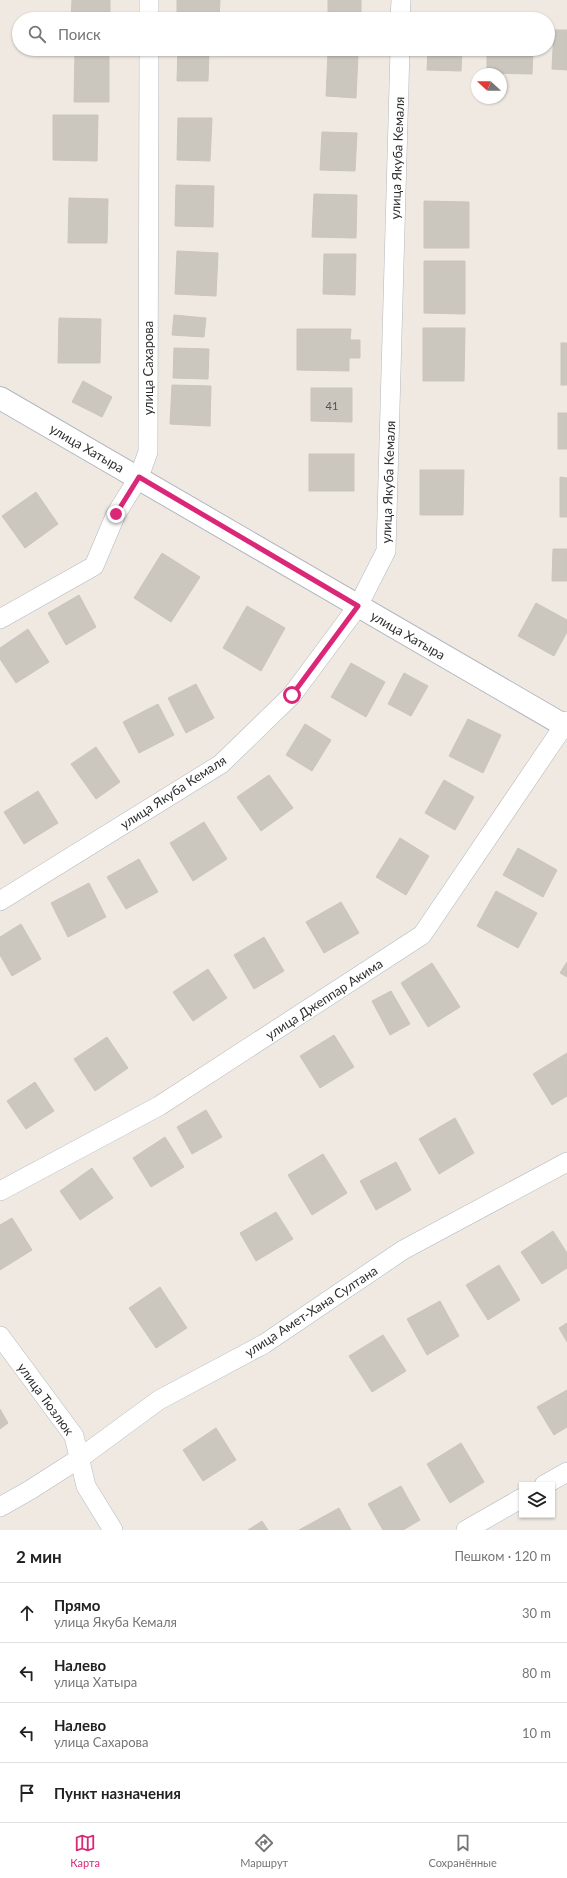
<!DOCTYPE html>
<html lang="ru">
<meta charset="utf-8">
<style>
:root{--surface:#fff;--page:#f2f2f2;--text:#222;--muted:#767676;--line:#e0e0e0;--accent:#db2777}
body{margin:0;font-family:Lato,sans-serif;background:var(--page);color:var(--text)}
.controls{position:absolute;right:12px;bottom:12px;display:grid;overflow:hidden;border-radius:0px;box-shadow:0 1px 3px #0004}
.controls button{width:36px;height:36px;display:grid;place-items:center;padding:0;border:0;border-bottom:1px solid var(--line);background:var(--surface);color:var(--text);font:20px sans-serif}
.compass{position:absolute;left:471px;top:68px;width:36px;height:36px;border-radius:50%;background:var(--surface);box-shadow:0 1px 3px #0004;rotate:291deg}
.stop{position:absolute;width:12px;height:12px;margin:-9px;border:3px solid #db2777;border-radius:50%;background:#fff}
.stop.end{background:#db2777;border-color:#fff;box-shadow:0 1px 4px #0008}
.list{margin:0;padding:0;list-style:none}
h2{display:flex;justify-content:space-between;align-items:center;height:52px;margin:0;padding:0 16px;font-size:17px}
h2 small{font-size:13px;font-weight:400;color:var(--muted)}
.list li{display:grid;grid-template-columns:26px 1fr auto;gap:12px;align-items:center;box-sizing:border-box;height:60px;padding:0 16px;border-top:1px solid var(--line)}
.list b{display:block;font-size:15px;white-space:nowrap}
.list p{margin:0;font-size:13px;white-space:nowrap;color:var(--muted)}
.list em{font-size:13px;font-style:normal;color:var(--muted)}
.icon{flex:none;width:22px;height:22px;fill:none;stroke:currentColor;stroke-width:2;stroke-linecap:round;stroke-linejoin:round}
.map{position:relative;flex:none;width:567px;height:1530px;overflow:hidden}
.search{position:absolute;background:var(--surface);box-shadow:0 1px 3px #0004;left:12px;right:12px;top:12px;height:44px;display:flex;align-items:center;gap:10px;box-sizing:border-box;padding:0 14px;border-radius:22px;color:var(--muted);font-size:15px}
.sheet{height:292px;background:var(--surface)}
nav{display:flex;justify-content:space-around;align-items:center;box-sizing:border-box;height:56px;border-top:1px solid var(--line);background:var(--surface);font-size:11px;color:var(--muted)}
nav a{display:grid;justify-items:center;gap:2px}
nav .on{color:var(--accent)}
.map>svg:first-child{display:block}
.building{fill:#cbc7bf;stroke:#cbc5ba}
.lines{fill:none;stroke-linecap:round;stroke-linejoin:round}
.street-casing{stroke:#b4b7c1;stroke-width:20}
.secondary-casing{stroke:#b4b7c1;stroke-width:24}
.street{stroke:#fff;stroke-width:19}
.secondary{stroke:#fff;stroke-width:22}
.route{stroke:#db2777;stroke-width:5}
.labels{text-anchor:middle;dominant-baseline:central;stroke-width:3.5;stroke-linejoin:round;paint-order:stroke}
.number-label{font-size:11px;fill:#555452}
.street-label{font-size:13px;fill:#2e2e2e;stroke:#fff}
</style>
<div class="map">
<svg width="567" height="1530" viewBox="0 0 567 1530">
<rect width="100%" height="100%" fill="#efe9e1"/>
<g class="building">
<polygon points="72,0 110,0 110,19 71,19"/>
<polygon points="177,0 220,0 219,19 177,19"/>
<rect x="328" y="0" width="33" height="14"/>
<polygon points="429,16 463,17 463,19 429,19"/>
<polygon points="554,30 567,30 567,70 552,69"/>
<polygon points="428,49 462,49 461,71 427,70"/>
<polygon points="487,49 533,49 532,74 487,73"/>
<polygon points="178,50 209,50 208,81 177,81"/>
<polygon points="75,51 109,51 109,102 74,102"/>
<polygon points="328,53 358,54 356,98 326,96"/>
<polygon points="53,115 98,115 97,161 53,160"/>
<polygon points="178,118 212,118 210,161 177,160"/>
<polygon points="322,132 357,133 355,171 320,170"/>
<polygon points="176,185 214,186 213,227 175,226"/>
<polygon points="314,194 357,195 356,238 312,237"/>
<polygon points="69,198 108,199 107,243 68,243"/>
<polygon points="424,201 469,202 469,248 424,248"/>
<polygon points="177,251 218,253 216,296 175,294"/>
<polygon points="324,254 356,254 355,295 323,294"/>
<polygon points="424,261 465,261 465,314 424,313"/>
<polygon points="174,315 206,318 204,337 172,335"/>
<polygon points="59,318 101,319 100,363 58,363"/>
<polygon points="423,328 465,328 464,381 423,381"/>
<polygon points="297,329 351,329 350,340 360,340 360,358 349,358 349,371 297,370"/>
<rect x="561" y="343" width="6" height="42"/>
<polygon points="174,348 209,349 208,379 173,378"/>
<polygon points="83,381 112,397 102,417 72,402"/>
<polygon points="172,385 211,386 210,426 170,424"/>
<polygon points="311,388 352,388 352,422 311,421"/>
<rect x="558" y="413" width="9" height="36"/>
<rect x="309" y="454" width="45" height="37"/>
<polygon points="420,470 464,470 463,515 420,515"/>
<polygon points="560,477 567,478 567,517 560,517"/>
<polygon points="36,492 58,524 25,548 2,516"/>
<polygon points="553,549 567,549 567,581 552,581"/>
<polygon points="162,553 200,577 171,622 134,598"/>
<polygon points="79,595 96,627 66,645 48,613"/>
<polygon points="536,603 567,620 567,632 554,656 518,636"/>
<polygon points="247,606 285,628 261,671 223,648"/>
<polygon points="28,629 49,662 16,683 0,659 0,648"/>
<polygon points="351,663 385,682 366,717 331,697"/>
<polygon points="404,673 428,686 411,716 388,704"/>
<polygon points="196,684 214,718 186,733 168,698"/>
<polygon points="158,704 174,735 139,753 123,722"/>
<polygon points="468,719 501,735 483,773 449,756"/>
<polygon points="305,724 331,740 312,771 286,755"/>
<polygon points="96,747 120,782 96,799 71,764"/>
<polygon points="269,775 293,808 261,831 237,797"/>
<polygon points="444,780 474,797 455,830 425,813"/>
<polygon points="38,791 58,823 24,844 4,812"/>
<polygon points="204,822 227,859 193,881 170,843"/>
<polygon points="400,838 429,856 406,895 376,877"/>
<polygon points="518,848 557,870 543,897 503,875"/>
<polygon points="139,859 158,892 126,909 107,877"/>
<polygon points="89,883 106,917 68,937 51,903"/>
<polygon points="496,891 537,913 518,948 477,926"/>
<polygon points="341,902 359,933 324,953 306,922"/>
<polygon points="21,924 41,959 12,976 0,955 0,937"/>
<polygon points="264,937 284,971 254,989 234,955"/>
<polygon points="567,962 567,977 560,973"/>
<polygon points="432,963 460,1007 428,1027 401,983"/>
<polygon points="208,969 227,998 193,1021 173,992"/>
<polygon points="391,991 410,1024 390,1035 372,1001"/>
<polygon points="334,1035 354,1067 320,1088 300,1056"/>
<polygon points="107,1037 128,1068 95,1091 74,1059"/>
<polygon points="567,1053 567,1096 552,1105 533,1074"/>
<polygon points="35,1082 54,1111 26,1129 7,1101"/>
<polygon points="206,1110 222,1137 192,1154 177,1127"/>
<polygon points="455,1118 474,1153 439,1174 419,1139"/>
<polygon points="165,1137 184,1167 151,1187 133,1158"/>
<polygon points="323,1154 347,1193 312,1215 288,1175"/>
<polygon points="396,1162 411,1190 376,1210 360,1181"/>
<polygon points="92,1168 113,1198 80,1220 60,1191"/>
<polygon points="276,1212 293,1239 256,1261 240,1233"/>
<polygon points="12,1218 32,1250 0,1270 0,1225"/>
<polygon points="553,1231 567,1253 567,1268 542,1284 521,1252"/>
<polygon points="499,1265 520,1300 488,1320 466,1285"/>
<polygon points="160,1287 187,1328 156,1348 129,1308"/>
<polygon points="440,1301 459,1336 427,1355 407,1319"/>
<polygon points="567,1323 567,1342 559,1328"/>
<polygon points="383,1335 406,1371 372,1392 349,1356"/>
<polygon points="567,1390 567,1427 554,1435 537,1407"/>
<polygon points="0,1409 8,1423 0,1429"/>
<polygon points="216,1428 236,1460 203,1481 183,1450"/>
<polygon points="461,1443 484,1482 450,1503 427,1464"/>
<polygon points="401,1486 420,1520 403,1530 383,1530 368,1504"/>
<polygon points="339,1508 351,1530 299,1530"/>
<polygon points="262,1521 268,1530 248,1530"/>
</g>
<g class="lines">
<g class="street-casing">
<g id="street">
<polyline points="149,19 149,0"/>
<polyline points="400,19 401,0"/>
<polyline points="0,619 94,566 116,514 139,477 148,452 149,49"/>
<polyline points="0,901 221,764 292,695 358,606 386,551 400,49"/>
<polyline points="0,1191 159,1106 422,935 567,721"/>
<polyline points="0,1336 74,1436 86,1486 113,1530"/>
<polyline points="544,1485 567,1472"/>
<polyline points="0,1507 30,1490 80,1458 159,1400 264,1344 403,1250 567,1162"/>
<polyline points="466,1530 522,1498"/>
</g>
</g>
<g class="secondary-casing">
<polyline id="secondary" points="0,398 567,727"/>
</g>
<use href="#street" class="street"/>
<use href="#secondary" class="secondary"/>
</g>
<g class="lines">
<polyline class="route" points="116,514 139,477 358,606 292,695"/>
</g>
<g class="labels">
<g class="number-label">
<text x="332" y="405">41</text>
</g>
<g class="street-label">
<text transform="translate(397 158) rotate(-88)">улица Якуба Кемаля</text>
<text transform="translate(148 368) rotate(-90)">улица Сахарова</text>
<text transform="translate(87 448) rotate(30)">улица Хатыра</text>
<text transform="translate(388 482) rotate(-88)">улица Якуба Кемаля</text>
<text transform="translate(408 635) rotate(30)">улица Хатыра</text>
<text transform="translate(173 792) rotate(-33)">улица Якуба Кемаля</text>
<text transform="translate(324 999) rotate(-33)">улица Джеппар Акима</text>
<text transform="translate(311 1311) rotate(-33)">улица Амет-Хана Султана</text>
<text transform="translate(46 1399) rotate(54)">улица Тюзлюк</text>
</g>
</g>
</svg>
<div class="controls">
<button><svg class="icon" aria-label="layers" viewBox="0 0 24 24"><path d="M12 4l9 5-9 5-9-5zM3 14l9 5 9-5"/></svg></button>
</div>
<svg class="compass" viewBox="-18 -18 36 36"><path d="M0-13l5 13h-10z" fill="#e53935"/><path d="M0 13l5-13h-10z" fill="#767676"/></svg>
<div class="stop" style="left:292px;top:695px"></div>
<div class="stop end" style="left:116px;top:514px"></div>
<div class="search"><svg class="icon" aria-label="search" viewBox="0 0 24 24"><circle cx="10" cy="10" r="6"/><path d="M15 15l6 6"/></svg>Поиск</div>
</div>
<section class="sheet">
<h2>2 мин<small>Пешком · 120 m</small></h2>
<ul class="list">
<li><svg class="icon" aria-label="ahead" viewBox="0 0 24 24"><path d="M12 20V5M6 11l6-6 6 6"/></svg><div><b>Прямо</b><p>улица Якуба Кемаля</p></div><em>30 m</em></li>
<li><svg class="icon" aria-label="left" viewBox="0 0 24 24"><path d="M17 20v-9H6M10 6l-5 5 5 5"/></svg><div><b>Налево</b><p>улица Хатыра</p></div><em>80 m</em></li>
<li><svg class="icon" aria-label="left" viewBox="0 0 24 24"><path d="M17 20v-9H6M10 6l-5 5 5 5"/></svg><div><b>Налево</b><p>улица Сахарова</p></div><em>10 m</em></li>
<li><svg class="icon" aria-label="arrive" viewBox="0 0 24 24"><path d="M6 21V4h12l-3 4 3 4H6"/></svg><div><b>Пункт назначения</b></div></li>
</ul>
</section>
<nav>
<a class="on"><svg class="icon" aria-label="map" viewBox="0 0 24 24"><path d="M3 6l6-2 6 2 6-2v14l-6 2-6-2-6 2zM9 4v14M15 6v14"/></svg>Карта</a>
<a><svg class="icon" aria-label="directions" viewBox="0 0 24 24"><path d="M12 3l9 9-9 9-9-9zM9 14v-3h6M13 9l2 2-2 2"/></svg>Маршрут</a>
<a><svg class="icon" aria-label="saved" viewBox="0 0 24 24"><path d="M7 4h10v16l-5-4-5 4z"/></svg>Сохранённые</a>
</nav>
